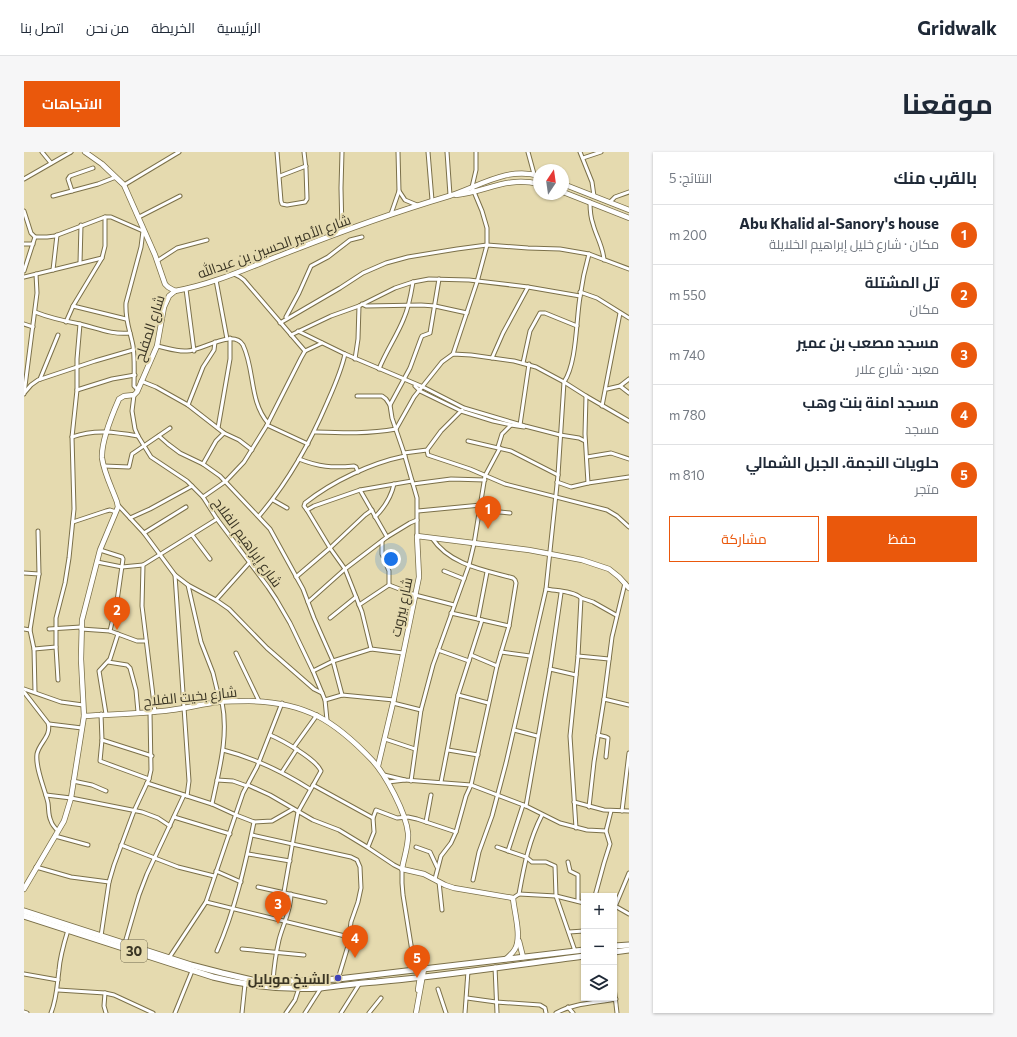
<!DOCTYPE html>
<html lang="ar">
<meta charset="utf-8">
<style>
:root{--surface:#fff;--page:#f6f6f7;--text:#1f2937;--muted:#747a83;--line:#e0e1e3;--accent:#ea580c}
body{margin:0;font-family:Commissioner,Cairo,sans-serif;background:var(--page);color:var(--text);direction:rtl}
.controls{position:absolute;right:12px;bottom:12px;display:grid;overflow:hidden;border-radius:0px;box-shadow:0 1px 3px #0004}
.controls button{width:36px;height:36px;display:grid;place-items:center;padding:0;border:0;border-bottom:1px solid var(--line);background:var(--surface);color:var(--text);font:20px sans-serif}
.compass{position:absolute;left:509px;top:12px;width:36px;height:36px;border-radius:50%;background:var(--surface);box-shadow:0 1px 3px #0004;rotate:13deg}
.you{position:absolute;left:367px;top:407px;width:14px;height:14px;margin:-10px;border:3px solid #fff;border-radius:50%;background:#1a73e8;box-shadow:0 0 0 6px #1a73e833}
.badge{display:grid;place-items:center;width:26px;height:26px;border-radius:50%;background:var(--accent);color:#fff;font-size:13px;font-weight:700}
.pin{position:absolute;translate:-50% -33px;filter:drop-shadow(0 1px 2px #0008)}
.pin::after{content:'';position:absolute;top:21px;width:14px;height:12px;background:inherit;clip-path:polygon(0 0,100% 0,50% 100%)}
.list{margin:0;padding:0;list-style:none}
h2{display:flex;justify-content:space-between;align-items:center;height:52px;margin:0;padding:0 16px;font-size:17px}
h2 small{font-size:13px;font-weight:400;color:var(--muted)}
.list li{display:grid;grid-template-columns:26px 1fr auto;gap:12px;align-items:center;box-sizing:border-box;height:60px;padding:0 16px;border-top:1px solid var(--line)}
.list b{display:block;font-size:15px;white-space:nowrap}
.list p{margin:0;font-size:13px;white-space:nowrap;color:var(--muted)}
.list em{font-size:13px;font-style:normal;color:var(--muted)}
.actions{display:flex;gap:8px;padding:12px 16px}
.actions a{flex:1;padding:9px 0;border:1px solid var(--accent);border-radius:0px;text-align:center;font-size:14px;color:var(--accent)}
.actions .main{background:var(--accent);color:#fff}
.icon{flex:none;width:22px;height:22px;fill:none;stroke:currentColor;stroke-width:2;stroke-linecap:round;stroke-linejoin:round}
.map{position:relative;flex:none;width:605px;height:861px;overflow:hidden;direction:ltr;border-radius:0px}
header{display:flex;align-items:center;gap:24px;box-sizing:border-box;height:56px;padding:0 20px;background:var(--surface);border-bottom:1px solid var(--line)}
header strong{font-size:19px}
nav{display:flex;gap:22px;margin-inline-start:auto;font-size:14px}
.intro{display:flex;align-items:center;justify-content:space-between;box-sizing:border-box;height:96px;padding:0 24px}
h1{margin:0;font-size:28px}
.button{padding:10px 18px;border-radius:0px;background:var(--accent);color:#fff;font-size:14px;font-weight:700}
main{display:flex;gap:24px;padding:0 24px}
aside{flex:1;background:var(--surface);border-radius:0px;box-shadow:0 1px 3px #0004}
.map>svg:first-child{display:block}
.lines{fill:none;stroke-linecap:round;stroke-linejoin:round}
.street-casing{stroke:#7b7049;stroke-width:5}
.secondary-casing{stroke:#7b7049;stroke-width:6}
.primary-casing{stroke:#7b7049;stroke-width:7}
.street{stroke:#fff;stroke-width:3}
.secondary{stroke:#fff;stroke-width:4.5}
.primary{stroke:#fff;stroke-width:5}
.poi-dot{fill:#3f42b7;stroke:#e5daaf;stroke-width:1.5}
.labels{text-anchor:middle;dominant-baseline:central;stroke-width:4;stroke-linejoin:round;paint-order:stroke}
.shield{fill:#e5daaf;stroke:#6d664e;stroke-width:1}
.shield-label{font-size:13px;font-weight:bold;fill:#3a3524}
.street-label{font-size:14px;fill:#3a3524;stroke:#e5daaf}
.poi-label{font-size:14px;font-weight:bold;fill:#3a3524;stroke:#e5daaf;text-anchor:end}
</style>
<header>
<strong>Gridwalk</strong>
<nav><a>الرئيسية</a><a>الخريطة</a><a>من نحن</a><a>اتصل بنا</a></nav>
</header>
<div class="intro"><h1>موقعنا</h1><a class="button">الاتجاهات</a></div>
<main>
<aside>
<h2>بالقرب منك<small>النتائج: 5</small></h2>
<ul class="list">
<li><span class="badge">1</span><div><b>Abu Khalid al-Sanory's house</b><p>مكان · شارع خليل إبراهيم الخلايلة</p></div><em>200 m</em></li>
<li><span class="badge">2</span><div><b>تل المشتلة</b><p>مكان</p></div><em>550 m</em></li>
<li><span class="badge">3</span><div><b>مسجد مصعب بن عمير</b><p>معبد · شارع علار</p></div><em>740 m</em></li>
<li><span class="badge">4</span><div><b>مسجد امنة بنت وهب</b><p>مسجد</p></div><em>780 m</em></li>
<li><span class="badge">5</span><div><b>حلويات النجمة. الجبل الشمالي</b><p>متجر</p></div><em>810 m</em></li>
</ul>
<div class="actions"><a class="main">حفظ</a><a>مشاركة</a></div>
</aside>
<div class="map">
<svg width="605" height="861" viewBox="0 0 605 861">
<rect width="100%" height="100%" fill="#e5daaf"/>
<g class="lines">
<g class="street-casing">
<g id="street">
<polyline points="18,0 27,11"/>
<polyline points="253,0 257,49 258,52 263,53 281,50 283,47 282,17 280,0"/>
<polyline points="404,0 408,48"/>
<polyline points="423,0 426,43"/>
<polyline points="504,0 510,22"/>
<polyline points="556,0 568,30 570,44"/>
<polyline points="559,6 577,0"/>
<polyline points="256,24 282,14"/>
<polyline points="0,27 47,0"/>
<polyline points="100,33 155,0"/>
<polyline points="48,39 44,27 46,24 69,16"/>
<polyline points="375,39 381,48 393,53"/>
<polyline points="29,44 74,32 92,25"/>
<path d="M566,50C566,57 566,64 569,72C572,84 579,94 580,108"/>
<polyline points="586,50 591,45 605,40"/>
<polyline points="0,59 7,81 11,85 23,85 31,84 81,65 87,65 119,79"/>
<polyline points="367,62 375,39 374,0"/>
<polyline points="115,65 156,44"/>
<polyline points="318,80 317,36 318,0"/>
<polyline points="0,92 9,92"/>
<polyline points="133,109 153,96 183,88"/>
<polyline points="56,111 57,73"/>
<polyline points="29,118 33,83"/>
<polyline points="0,119 11,85"/>
<polyline points="0,125 78,106"/>
<polyline points="192,128 203,187"/>
<polyline points="162,137 170,199"/>
<polyline points="556,140 573,146 605,166"/>
<polyline points="338,152 342,154 397,153 411,154 443,161"/>
<polyline points="49,154 102,167"/>
<path d="M11,160C26,166 40,169 56,172C73,176 88,183 106,181"/>
<polyline points="262,165 275,141 287,114 304,105 326,88 338,85"/>
<polyline points="42,170 49,154 78,106 81,94 81,65"/>
<polyline points="256,171 316,136 339,121 362,111 384,105 433,97 463,93 504,96 536,97 565,102 605,117"/>
<polyline points="0,172 9,175"/>
<polyline points="274,179 321,202 399,235 440,256 501,274 536,283 555,286 561,289"/>
<polyline points="267,183 307,164 335,154 371,136 389,130 405,127 445,128 504,135 556,144"/>
<path d="M133,194C143,196 153,200 163,199C178,199 209,176 219,193C231,218 225,249 244,271"/>
<polyline points="281,199 298,191"/>
<polyline points="429,202 453,130 463,93 463,76 458,59 448,35 452,18 452,0"/>
<polyline points="468,206 479,181 504,135"/>
<polyline points="331,207 334,187 335,154"/>
<polyline points="499,211 506,179 516,161 521,161 553,174"/>
<path d="M355,217C362,199 373,184 380,166C385,155 387,142 389,130"/>
<polyline points="16,227 34,183"/>
<polyline points="117,229 132,235 164,253 200,281 215,288 228,298"/>
<polyline points="391,234 396,239 437,259 469,269 487,273 500,275"/>
<polyline points="596,234 605,241"/>
<polyline points="583,237 596,234 605,227"/>
<polyline points="53,238 88,227 111,223"/>
<path d="M114,238L110,234C110,221 111,208 109,194C106,178 101,169 102,151L117,95L119,79"/>
<polyline points="1,240 7,233 14,228 71,209 109,198"/>
<polyline points="0,242 13,141 12,122"/>
<polyline points="110,243 108,259 111,277 114,284 127,305 163,329 179,345 193,367 244,435 252,447 266,471 289,519 301,548 303,568"/>
<polyline points="333,244 358,244 362,247 366,253 368,266 380,301 393,346 393,384"/>
<polyline points="562,244 561,282 564,331"/>
<polyline points="164,253 179,215 190,198 191,190"/>
<polyline points="366,253 386,216 397,186 398,184 406,181 415,127"/>
<polyline points="578,254 596,161"/>
<polyline points="243,273 284,292"/>
<polyline points="496,273 505,212"/>
<polyline points="194,276 206,207 206,186"/>
<path d="M291,280C319,281 345,282 372,277L390,245L418,210L429,202L447,203L490,209L512,215L540,230L562,244L605,269"/>
<polyline points="135,284 144,292 156,301 179,312 196,324 246,377 279,437 290,466 309,509 318,543"/>
<path d="M48,285C71,277 91,280 114,284"/>
<polyline points="444,289 487,299 534,323"/>
<polyline points="474,295 478,282 487,273"/>
<polyline points="403,298 404,303 446,317 481,332 583,358 593,364 605,375"/>
<polyline points="380,301 403,298 417,279 438,258"/>
<polyline points="563,305 587,301 605,307"/>
<path d="M275,307C295,315 308,316 330,314L332,315L334,320"/>
<polyline points="179,312 192,289 200,281"/>
<polyline points="80,314 105,315 108,302 146,276"/>
<polyline points="533,330 547,335 564,331 605,325"/>
<polyline points="389,332 427,327 461,328"/>
<polyline points="179,345 202,329 220,310 243,273 277,206 281,199 220,128 216,125 210,122"/>
<polyline points="249,348 263,356"/>
<polyline points="94,353 120,381 151,423 164,433 192,448 205,457 243,496 290,537 298,541"/>
<path d="M283,358L280,354L281,351C309,329 347,311 381,304"/>
<polyline points="456,358 486,361"/>
<polyline points="394,359 457,353"/>
<path d="M235,364C265,329 285,293 303,251C310,235 317,220 321,202"/>
<path d="M351,365C361,355 367,346 370,332"/>
<polyline points="106,366 126,357 168,334"/>
<polyline points="49,370 82,359 86,358 92,360"/>
<polyline points="14,379 15,422"/>
<polyline points="120,381 162,355"/>
<polyline points="168,383 186,407"/>
<polyline points="363,385 386,371 393,368"/>
<path d="M408,386C426,413 460,418 489,426L491,428L492,431L485,474L473,514L447,633L442,644L432,680L427,691L417,704L411,727"/>
<polyline points="76,398 98,405 99,407 93,449 86,479"/>
<polyline points="73,410 98,415 119,413"/>
<polyline points="420,419 440,427"/>
<polyline points="0,421 15,422 6,478 10,497 11,540"/>
<polyline points="151,423 165,629 163,644"/>
<polyline points="272,425 306,396 341,363 348,358"/>
<polyline points="164,433 177,490 189,521 196,550"/>
<polyline points="365,433 391,443 430,453"/>
<path d="M522,437C532,439 550,439 557,446L554,504L546,584L552,676"/>
<polyline points="557,446 569,450 592,463"/>
<polyline points="192,448 226,410"/>
<polyline points="284,450 321,417 363,385 336,338"/>
<polyline points="335,453 365,433 365,419 358,402 358,389"/>
<polyline points="427,461 485,474"/>
<polyline points="306,466 332,445"/>
<polyline points="454,467 463,420"/>
<polyline points="0,477 6,478"/>
<polyline points="25,477 57,475"/>
<polyline points="57,477 86,479 113,489 122,489"/>
<polyline points="32,495 34,528"/>
<polyline points="10,497 32,495 32,466 41,431 45,406 50,357 48,285 53,238 53,207 56,172"/>
<polyline points="347,497 338,460 321,417 306,396 283,358 290,354 336,338 388,329"/>
<polyline points="414,498 445,509"/>
<polyline points="477,500 506,504"/>
<polyline points="212,501 235,549"/>
<polyline points="447,503 473,514"/>
<polyline points="554,504 585,507"/>
<polyline points="84,510 103,513 106,516 112,538 114,560"/>
<polyline points="526,517 552,523"/>
<polyline points="289,519 309,509 347,497 379,501"/>
<polyline points="0,537 37,550 59,553"/>
<path d="M0,540L24,571C28,584 15,591 13,602C11,616 21,637 24,651C25,657 24,663 27,669C28,673 31,676 34,679"/>
<polyline points="434,543 464,551"/>
<polyline points="580,547 588,485 601,431"/>
<polyline points="301,548 318,543 370,548"/>
<polyline points="369,551 397,558"/>
<polyline points="131,560 118,454 119,413 193,367"/>
<polyline points="77,562 78,588 76,609 125,627"/>
<polyline points="82,562 75,519 86,507 94,482"/>
<polyline points="25,572 58,576"/>
<polyline points="490,578 513,584"/>
<path d="M246,583C258,588 292,607 297,619L274,660L260,740"/>
<polyline points="574,583 582,585 584,586 582,605"/>
<polyline points="361,587 391,597"/>
<polyline points="78,588 128,604"/>
<polyline points="270,595 293,563"/>
<path d="M199,598C231,606 259,620 286,637"/>
<polyline points="424,598 454,603"/>
<polyline points="258,620 273,597"/>
<polyline points="360,623 381,628 447,633 502,654 536,671 563,678 582,679 587,659"/>
<polyline points="193,628 209,629 223,634"/>
<polyline points="49,629 68,633 82,639"/>
<polyline points="387,629 397,558 409,513 445,413 450,392 461,324 476,296"/>
<polyline points="364,630 381,628"/>
<polyline points="417,630 434,543 458,468"/>
<polyline points="123,631 188,652 212,663 230,670 248,669 269,657"/>
<polyline points="224,633 246,643 289,668 315,678 343,695 370,713 378,717 378,731 379,743 391,818"/>
<polyline points="289,633 349,666"/>
<polyline points="22,643 47,646 118,660 134,666 146,674"/>
<polyline points="550,650 580,658 605,659"/>
<path d="M188,652C195,618 205,584 198,550"/>
<polyline points="502,654 526,517 537,441"/>
<polyline points="565,655 570,610 580,547 605,553"/>
<polyline points="598,659 605,601"/>
<polyline points="150,665 206,682"/>
<polyline points="402,670 407,643"/>
<polyline points="228,683 327,705 333,708 336,715 337,736 334,750 327,770 324,794 314,827"/>
<polyline points="31,684 64,693"/>
<polyline points="97,693 154,715 190,724"/>
<polyline points="344,695 350,680 349,666 352,658 373,666 384,665 393,667 432,680"/>
<polyline points="392,695 406,700 413,715"/>
<polyline points="473,695 502,705 508,710 522,710 531,714 532,744 551,799"/>
<polyline points="484,699 499,653"/>
<polyline points="224,702 266,709"/>
<polyline points="544,710 546,719 554,723 554,749"/>
<polyline points="12,715 47,725 85,730"/>
<polyline points="192,719 217,730"/>
<path d="M449,728L455,700L468,664L482,611L522,437L534,323L540,230C553,211 552,168 556,145C558,130 561,116 565,102"/>
<polyline points="415,730 418,758"/>
<polyline points="234,735 301,750"/>
<polyline points="495,742 532,744 560,751"/>
<polyline points="571,744 580,711 586,692 582,679"/>
<path d="M489,746L495,742C500,714 505,688 518,663"/>
<polyline points="182,750 325,785"/>
<polyline points="591,754 605,762"/>
<polyline points="590,757 605,721"/>
<polyline points="545,780 560,779"/>
<polyline points="77,784 85,730 90,713 110,659 125,627 127,618 126,560"/>
<polyline points="101,791 115,743 123,722 160,643"/>
<polyline points="218,797 280,803"/>
<path d="M193,799C211,758 221,714 230,670"/>
<polyline points="145,806 182,750 219,641 233,615 258,551"/>
<polyline points="471,815 473,861"/>
<polyline points="0,822 34,828"/>
<path d="M249,829C250,815 252,801 255,788C259,772 267,759 267,742"/>
<polyline points="590,835 593,861"/>
<polyline points="414,837 422,861"/>
<polyline points="34,838 81,841 90,843 129,861"/>
<polyline points="81,841 80,854 82,861"/>
<polyline points="443,846 472,850 516,853 521,856 522,861"/>
<polyline points="544,855 549,861"/>
<polyline points="0,860 3,861"/>
<path d="M27,861C33,846 33,833 35,818C36,804 40,791 44,778"/>
<polyline points="151,861 168,819"/>
<polyline points="218,861 221,832"/>
<polyline points="262,861 271,848 275,836"/>
<polyline points="281,861 297,836"/>
<polyline points="317,861 336,831"/>
<polyline points="345,861 357,846"/>
<polyline points="441,861 444,819"/>
<path d="M532,861C550,851 572,851 592,847"/>
</g>
</g>
<g class="secondary-casing">
<g id="secondary">
<path d="M61,0L78,12L100,33L131,103L141,132L144,135L151,139C191,132 228,114 265,100C318,79 371,60 425,44C454,35 484,14 515,24"/>
<polyline points="539,32 605,58"/>
<polyline points="539,40 605,66"/>
<path d="M432,43C463,40 482,24 515,32"/>
<path d="M60,564C88,562 118,562 147,558C163,556 179,552 195,550C205,549 215,549 225,549C281,550 310,568 348,608C362,623 382,661 384,681C385,692 380,705 378,717L400,722L421,733L430,736L489,746C490,759 498,785 491,797C489,801 485,804 482,807"/>
<polyline points="354,614 369,551 395,425 393,384 505,398 558,408 585,417 595,425 605,436"/>
<path d="M0,737L40,669L47,646L60,564L57,507L58,468L76,398L94,355L93,350C88,336 80,321 78,306C77,289 88,263 95,247L100,244L110,243L113,240L133,194L140,155L145,144L151,139"/>
<polyline points="495,789 499,805"/>
<polyline points="394,838 397,818"/>
<polyline points="392,861 400,817"/>
</g>
</g>
<g class="primary-casing">
<g id="primary">
<polyline points="0,759 167,813 198,821 228,828 272,829 314,827 560,798"/>
<path d="M0,764L189,825C224,834 261,838 297,836C315,834 334,831 352,830C421,824 491,813 560,804"/>
<polyline points="590,794 605,793"/>
<polyline points="590,800 605,798"/>
</g>
</g>
<use href="#street" class="street"/>
<use href="#secondary" class="secondary"/>
<use href="#primary" class="primary"/>
</g>
<circle class="poi-dot" cx="314" cy="826" r="4"/>
<g class="labels">
<rect class="shield" x="97" y="788" width="26" height="22" rx="3"/>
<g class="shield-label">
<text x="110" y="799">30</text>
</g>
<g class="street-label">
<text transform="translate(250 94) rotate(-20)">شارع الأمير الحسين بن عبدالله</text>
<text transform="translate(125 176) rotate(-72)">شارع المفلح</text>
<text transform="translate(224 390) rotate(54)">شارع إبراهيم الفلاح</text>
<text transform="translate(377 455) rotate(-78)">شارع بيروت</text>
<text transform="translate(166 544) rotate(-6)">شارع بخيت الفلاح</text>
</g>
<g class="poi-label">
<text x="306" y="826">الشيخ موبايل</text>
</g>
</g>
</svg>
<div class="controls">
<button>+</button>
<button>−</button>
<button><svg class="icon" aria-label="layers" viewBox="0 0 24 24"><path d="M12 4l9 5-9 5-9-5zM3 14l9 5 9-5"/></svg></button>
</div>
<svg class="compass" viewBox="-18 -18 36 36"><path d="M0-13l5 13h-10z" fill="#e53935"/><path d="M0 13l5-13h-10z" fill="#747a83"/></svg>
<div class="you"></div>
<div class="pin badge" style="left:464px;top:377px">1</div>
<div class="pin badge" style="left:93px;top:478px">2</div>
<div class="pin badge" style="left:254px;top:772px">3</div>
<div class="pin badge" style="left:331px;top:806px">4</div>
<div class="pin badge" style="left:393px;top:826px">5</div>
</div>
</main>
